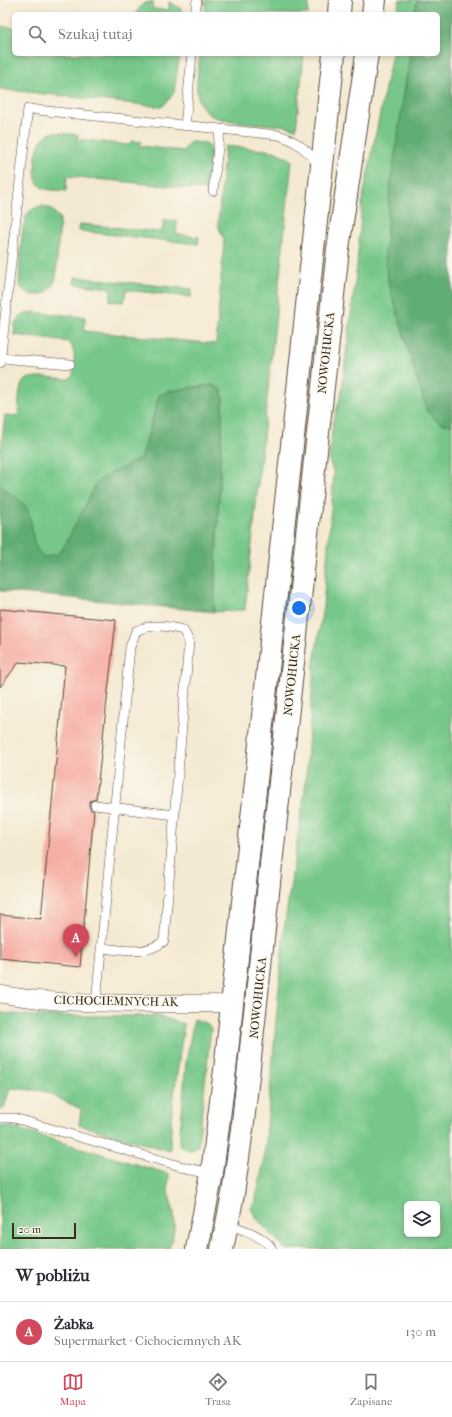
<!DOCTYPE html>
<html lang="pl">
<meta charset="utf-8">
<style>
:root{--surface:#fff;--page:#f7f7f7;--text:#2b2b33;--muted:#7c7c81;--line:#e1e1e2;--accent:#d1495b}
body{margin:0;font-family:"IM FELL French Canon",serif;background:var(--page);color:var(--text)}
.controls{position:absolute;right:12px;bottom:12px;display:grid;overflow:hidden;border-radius:6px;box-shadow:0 2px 6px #0003}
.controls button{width:36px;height:36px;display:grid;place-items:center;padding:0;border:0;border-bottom:1px solid var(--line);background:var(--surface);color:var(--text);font:20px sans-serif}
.scale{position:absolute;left:12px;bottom:10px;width:64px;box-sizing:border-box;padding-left:4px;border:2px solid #3b2a1e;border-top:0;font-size:11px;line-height:14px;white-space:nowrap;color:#3b2a1e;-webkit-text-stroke:3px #fbf7ec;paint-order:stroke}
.you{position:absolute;left:299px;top:608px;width:14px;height:14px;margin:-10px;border:3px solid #fff;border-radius:50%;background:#1a73e8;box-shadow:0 0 0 6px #1a73e833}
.badge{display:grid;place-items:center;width:26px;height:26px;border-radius:50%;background:var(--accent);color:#fff;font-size:13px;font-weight:700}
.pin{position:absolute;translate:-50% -33px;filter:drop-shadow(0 1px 2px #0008)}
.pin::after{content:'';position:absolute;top:21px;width:14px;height:12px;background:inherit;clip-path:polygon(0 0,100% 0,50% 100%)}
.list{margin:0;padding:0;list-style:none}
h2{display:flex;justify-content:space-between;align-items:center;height:52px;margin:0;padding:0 16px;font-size:17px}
h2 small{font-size:13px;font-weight:400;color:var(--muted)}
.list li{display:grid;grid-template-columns:26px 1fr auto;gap:12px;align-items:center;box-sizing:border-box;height:60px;padding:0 16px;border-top:1px solid var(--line)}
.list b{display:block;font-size:15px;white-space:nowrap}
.list p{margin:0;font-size:13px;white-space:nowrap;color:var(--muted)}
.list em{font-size:13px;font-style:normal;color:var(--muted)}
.icon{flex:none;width:22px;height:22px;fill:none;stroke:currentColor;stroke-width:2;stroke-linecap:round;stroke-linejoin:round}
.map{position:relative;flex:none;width:452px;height:1249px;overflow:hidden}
.search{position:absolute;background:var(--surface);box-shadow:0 2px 6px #0003;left:12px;right:12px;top:12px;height:44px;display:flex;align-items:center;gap:10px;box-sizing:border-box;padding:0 14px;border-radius:6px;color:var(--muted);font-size:15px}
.sheet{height:112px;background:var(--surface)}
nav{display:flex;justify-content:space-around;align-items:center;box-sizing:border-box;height:56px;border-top:1px solid var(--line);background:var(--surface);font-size:11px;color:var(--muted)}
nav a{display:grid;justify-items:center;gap:2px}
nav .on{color:var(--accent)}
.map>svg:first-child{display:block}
.green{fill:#76c789;stroke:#587854;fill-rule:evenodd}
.forest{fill:#60ac75;stroke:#4e6b4a}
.building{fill:#f6afa5}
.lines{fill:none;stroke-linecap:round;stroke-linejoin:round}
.lane-casing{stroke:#574739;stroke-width:10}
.street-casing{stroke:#574739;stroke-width:18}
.secondary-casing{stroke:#574739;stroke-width:24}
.lane{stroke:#fff;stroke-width:9}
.street{stroke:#fff;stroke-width:17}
.secondary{stroke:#fff;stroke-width:22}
.labels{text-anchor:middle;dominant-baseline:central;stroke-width:3;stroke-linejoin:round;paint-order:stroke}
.street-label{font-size:12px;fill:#3b2a1e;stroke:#fbf7ec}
</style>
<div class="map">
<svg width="452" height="1249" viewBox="0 0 452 1249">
<rect width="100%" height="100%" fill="#fbf7ec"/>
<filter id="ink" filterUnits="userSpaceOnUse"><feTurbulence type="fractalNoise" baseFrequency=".025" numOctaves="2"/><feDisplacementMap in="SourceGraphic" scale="8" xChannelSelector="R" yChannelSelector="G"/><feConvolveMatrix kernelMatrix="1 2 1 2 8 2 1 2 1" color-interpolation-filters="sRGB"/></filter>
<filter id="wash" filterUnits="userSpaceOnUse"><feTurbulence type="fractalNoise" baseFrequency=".012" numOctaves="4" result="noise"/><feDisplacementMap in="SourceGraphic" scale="16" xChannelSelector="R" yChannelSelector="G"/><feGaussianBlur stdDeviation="0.9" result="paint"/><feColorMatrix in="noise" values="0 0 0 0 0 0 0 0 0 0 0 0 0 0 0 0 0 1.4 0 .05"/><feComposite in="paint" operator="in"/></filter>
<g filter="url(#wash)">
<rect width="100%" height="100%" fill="#f4e9d2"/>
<g class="green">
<polygon points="206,0 309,0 308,14 205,14"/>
<polygon points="399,0 417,0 415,14 397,14"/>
<polygon points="153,1 153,9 169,10 169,2 180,8 183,14 135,14 143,4"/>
<polygon points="0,26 14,28 14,54 180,54 174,92 171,97 162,107 0,89"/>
<path d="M200,54H304L296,129L286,126C269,124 224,123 210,115C205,111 199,104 198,97C195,84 199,67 200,54Z"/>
<path d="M392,54H410L390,188L385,256L388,281L427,411L440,423L452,425V1249H285L257,1219L251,1209L256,1198L264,1161L284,929L305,788L314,663L323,607L334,474L329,460L333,422L341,395L346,356L357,265L362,202ZM407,1204H437V1234H407Z"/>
<path d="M54,132L79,135L76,139L129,145L132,141L142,142L139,146L183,151L190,142L206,143L209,146L210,152L207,190L67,176L66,191C58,190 44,191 39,185C32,179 36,147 41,141C44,136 49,134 54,132Z"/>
<path d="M225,146L274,151L292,160L245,610L214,612L223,399L222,390L212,385L169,391L159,395L142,456L135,462L58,554L44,557L37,552L0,483V459L5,415L18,416C19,406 18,393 22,384C27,372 57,379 69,379L73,375C74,364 77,352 69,342L14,335L15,323L21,315L31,312L85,317L84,331L216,344L224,240L218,225Z"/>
<path d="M42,206L50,208L60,218L56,276C52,297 32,302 19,285C20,269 20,225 28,213C32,209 36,207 42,206Z"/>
<polygon points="163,220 177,221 176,234 199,237 198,244 79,231 80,224 162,232"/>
<polygon points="75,277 192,289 191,297 126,290 124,302 110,301 111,288 74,284"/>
<polygon points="0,1013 39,1016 158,1016 184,1024 172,1110 170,1151 79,1125 81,1109 43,1091 10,1088 4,1109 0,1109"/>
<polygon points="194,1019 208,1024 211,1029 198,1146 195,1149 190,1150 179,1146 186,1062"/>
<polygon points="0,1126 7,1126 169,1174 168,1192 174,1213 174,1230 169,1249 0,1249"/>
</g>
<g class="forest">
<polygon points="417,0 452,0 452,425 440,423 427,412 388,281 385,256 390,188 410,54 438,54 438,14 415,14"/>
<path d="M212,385L222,390L223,399L214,612L0,591V483C6,495 23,498 28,511C35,527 29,546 44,557L58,554L64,547L97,482C110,471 128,467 142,456L159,395L169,391Z"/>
</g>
<g id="blocks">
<polygon class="building" points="0,609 116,620 96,799 90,801 89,805 91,810 94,811 80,967 0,959 0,915 41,919 65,666 19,662 0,687"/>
</g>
</g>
<g filter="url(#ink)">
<use href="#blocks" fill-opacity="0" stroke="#574739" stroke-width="1"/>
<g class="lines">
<g class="lane-casing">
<g id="lane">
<polyline points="195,14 197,0"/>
<polyline points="185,126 192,54"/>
<polyline points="213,191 220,130"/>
<polyline points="1,358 70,364"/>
<path d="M0,363L28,109L278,135C294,139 310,151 318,166"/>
<polyline points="95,805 175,815"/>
<path d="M96,1003L130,647L136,631C152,623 167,626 183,630L189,641L164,941C145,956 124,950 101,948"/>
<polyline points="0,1118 14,1118 187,1168 212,1173"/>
<path d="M227,1224C242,1229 264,1236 272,1249"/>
</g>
</g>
<g class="street-casing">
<path id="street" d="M0,994C76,1008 155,1002 232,1004"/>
</g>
<g class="secondary-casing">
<g id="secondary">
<polyline points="339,14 340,0"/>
<polyline points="373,14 375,0"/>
<polyline points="197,1249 212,1173 225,1070 334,54"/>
<polyline points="222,1249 233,1194 243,1122 338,249 367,54"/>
</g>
</g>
<use href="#lane" class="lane"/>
<use href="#street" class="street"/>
<use href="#secondary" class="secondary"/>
</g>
</g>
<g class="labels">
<g class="street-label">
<text transform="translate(326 353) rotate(-84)">NOWOHUCKA</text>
<text transform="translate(292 675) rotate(-84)">NOWOHUCKA</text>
<text transform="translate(258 998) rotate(-84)">NOWOHUCKA</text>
<text transform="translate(116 1001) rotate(1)">CICHOCIEMNYCH AK</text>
</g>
</g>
</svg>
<div class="controls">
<button><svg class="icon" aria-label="layers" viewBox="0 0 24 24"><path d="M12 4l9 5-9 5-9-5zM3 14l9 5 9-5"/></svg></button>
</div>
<div class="scale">20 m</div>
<div class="you"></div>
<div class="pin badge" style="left:76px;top:957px">A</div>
<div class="search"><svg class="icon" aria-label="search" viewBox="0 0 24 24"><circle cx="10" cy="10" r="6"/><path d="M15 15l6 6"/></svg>Szukaj tutaj</div>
</div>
<section class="sheet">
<h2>W pobliżu<small></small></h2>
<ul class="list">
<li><span class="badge">A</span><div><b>Żabka</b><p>Supermarket · Cichociemnych AK</p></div><em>130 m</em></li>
</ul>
</section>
<nav>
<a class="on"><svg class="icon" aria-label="map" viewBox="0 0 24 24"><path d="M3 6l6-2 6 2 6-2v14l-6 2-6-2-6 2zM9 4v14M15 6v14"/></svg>Mapa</a>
<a><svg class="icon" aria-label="directions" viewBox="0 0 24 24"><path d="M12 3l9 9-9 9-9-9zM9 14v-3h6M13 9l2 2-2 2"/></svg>Trasa</a>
<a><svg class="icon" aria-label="saved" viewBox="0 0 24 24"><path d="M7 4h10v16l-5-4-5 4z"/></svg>Zapisane</a>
</nav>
